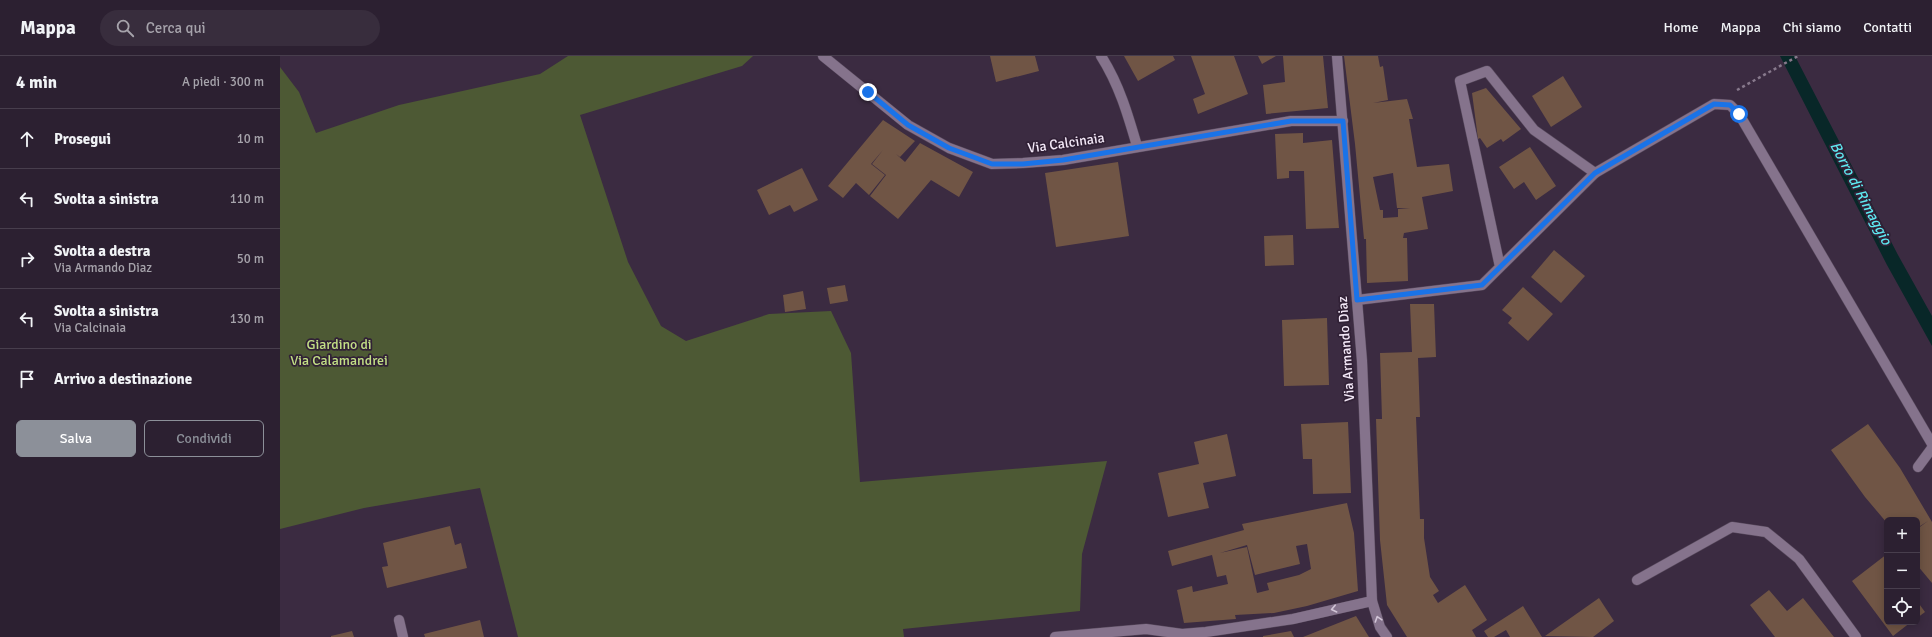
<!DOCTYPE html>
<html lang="it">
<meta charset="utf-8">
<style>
:root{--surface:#2c2031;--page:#382d3d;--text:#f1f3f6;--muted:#a6a3ab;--line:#483e4d;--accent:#8c9099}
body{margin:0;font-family:Signika,sans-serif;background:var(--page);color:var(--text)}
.controls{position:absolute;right:12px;bottom:12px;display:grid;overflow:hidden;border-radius:6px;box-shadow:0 2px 10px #0003}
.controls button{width:36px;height:36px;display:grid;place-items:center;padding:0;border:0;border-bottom:1px solid var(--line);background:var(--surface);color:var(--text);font:20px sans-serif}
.stop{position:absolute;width:12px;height:12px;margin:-9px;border:3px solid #1a73e8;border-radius:50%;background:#fff}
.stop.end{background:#1a73e8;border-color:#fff;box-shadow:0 1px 4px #0008}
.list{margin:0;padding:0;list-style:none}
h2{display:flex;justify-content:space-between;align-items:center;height:52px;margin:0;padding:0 16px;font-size:17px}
h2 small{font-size:13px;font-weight:400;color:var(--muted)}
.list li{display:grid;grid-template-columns:26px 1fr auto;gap:12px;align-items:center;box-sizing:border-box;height:60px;padding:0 16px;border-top:1px solid var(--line)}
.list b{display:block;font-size:15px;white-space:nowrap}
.list p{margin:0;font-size:13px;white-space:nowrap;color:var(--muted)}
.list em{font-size:13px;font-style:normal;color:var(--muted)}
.actions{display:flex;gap:8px;padding:12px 16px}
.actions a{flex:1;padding:9px 0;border:1px solid var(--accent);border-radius:6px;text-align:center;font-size:14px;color:var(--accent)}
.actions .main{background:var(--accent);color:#fff}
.icon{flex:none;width:22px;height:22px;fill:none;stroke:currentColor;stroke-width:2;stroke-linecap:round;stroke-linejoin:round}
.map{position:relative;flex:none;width:1652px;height:581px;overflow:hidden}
header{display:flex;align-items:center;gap:24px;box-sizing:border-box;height:56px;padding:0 20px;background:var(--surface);border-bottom:1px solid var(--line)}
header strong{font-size:19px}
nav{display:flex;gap:22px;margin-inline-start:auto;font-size:14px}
.search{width:280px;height:36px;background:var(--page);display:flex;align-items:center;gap:10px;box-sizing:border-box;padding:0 14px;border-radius:22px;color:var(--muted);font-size:15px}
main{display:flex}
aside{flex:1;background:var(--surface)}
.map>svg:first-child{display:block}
.green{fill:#4d5934}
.water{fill:#082728}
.building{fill:#705545;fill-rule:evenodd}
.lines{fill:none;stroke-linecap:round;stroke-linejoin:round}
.service-casing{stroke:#584a5d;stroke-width:11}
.minor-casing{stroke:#584a5d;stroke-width:11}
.path{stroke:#87798c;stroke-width:2.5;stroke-dasharray:3 3;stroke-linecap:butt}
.service{stroke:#85738c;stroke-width:10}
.minor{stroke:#85738c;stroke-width:10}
.oneway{stroke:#d2c5d7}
.route{stroke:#1a73e8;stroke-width:5}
.labels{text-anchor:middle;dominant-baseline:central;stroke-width:3.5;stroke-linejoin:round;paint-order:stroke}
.street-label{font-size:14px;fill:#f3e8f7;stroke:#312136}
.park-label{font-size:14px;fill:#c3e086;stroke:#312136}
.water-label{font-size:15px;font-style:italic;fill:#5ee9f1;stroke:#312136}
</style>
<header>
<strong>Mappa</strong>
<div class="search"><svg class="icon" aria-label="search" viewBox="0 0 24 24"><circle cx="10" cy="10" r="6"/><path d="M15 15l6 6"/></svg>Cerca qui</div>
<nav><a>Home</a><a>Mappa</a><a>Chi siamo</a><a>Contatti</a></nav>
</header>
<main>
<aside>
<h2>4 min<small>A piedi · 300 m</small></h2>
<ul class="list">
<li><svg class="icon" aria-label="ahead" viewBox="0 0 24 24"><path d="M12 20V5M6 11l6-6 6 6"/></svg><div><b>Prosegui</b></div><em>10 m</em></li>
<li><svg class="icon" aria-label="left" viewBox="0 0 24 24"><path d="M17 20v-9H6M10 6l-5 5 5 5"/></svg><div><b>Svolta a sinistra</b></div><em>110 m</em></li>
<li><svg class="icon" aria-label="right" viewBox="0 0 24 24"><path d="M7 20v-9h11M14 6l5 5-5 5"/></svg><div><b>Svolta a destra</b><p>Via Armando Diaz</p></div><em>50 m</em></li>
<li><svg class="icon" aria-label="left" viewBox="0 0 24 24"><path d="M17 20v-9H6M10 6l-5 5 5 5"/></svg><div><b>Svolta a sinistra</b><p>Via Calcinaia</p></div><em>130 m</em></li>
<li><svg class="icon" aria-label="arrive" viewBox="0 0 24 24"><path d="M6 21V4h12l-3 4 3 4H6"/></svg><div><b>Arrivo a destinazione</b></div></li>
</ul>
<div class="actions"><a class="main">Salva</a><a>Condividi</a></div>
</aside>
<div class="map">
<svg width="1652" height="581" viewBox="0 0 1652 581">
<rect width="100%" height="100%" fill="#3b2b41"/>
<polygon class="green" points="288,0 473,0 462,10 300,59 348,206 381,270 406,285 489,258 551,255 571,297 580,426 827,405 802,498 800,555 623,573 624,581 238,581 200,432 84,452 0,473 0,11 19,36 36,77 119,49 260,18"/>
<polygon class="water" points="1500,0 1515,0 1618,199 1652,260 1652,290 1607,209"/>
<g class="building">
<polygon points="710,0 755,0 759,15 716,26"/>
<polygon points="844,0 893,0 895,4 858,25"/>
<polygon points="911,0 954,0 968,38 918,58 913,43 925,38"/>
<polygon points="978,0 996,0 982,8"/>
<polygon points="1003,0 1043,0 1048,52 986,58 983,29 1005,26"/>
<path d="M1064,0H1098L1100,11L1103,10L1108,44L1093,47L1127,43L1133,63H1129L1137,111L1169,108L1173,135L1142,141L1148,173L1124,177L1123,182H1127L1128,225L1087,227L1086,183H1084L1075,88ZM1113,117L1117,152H1130L1118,153V161L1103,162V154H1100L1093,121Z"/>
<polygon points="1283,20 1302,51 1271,71 1252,40"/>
<polygon points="1206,32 1241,73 1223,86 1221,83 1207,92 1200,82 1198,83 1192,37"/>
<polygon points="603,64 635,85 620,101 616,98 625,106 640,87 693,116 679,141 651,124 618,163 590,140 606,119 592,108 603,94 591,108 605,119 589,139 576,127 563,142 548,130"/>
<polygon points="1023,77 1023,87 1052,84 1059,172 1026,173 1024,115 1009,115 1009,122 997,123 995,78"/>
<polygon points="1250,91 1276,130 1256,144 1244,126 1234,133 1219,111"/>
<polygon points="838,106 849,180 776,191 765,117"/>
<polygon points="522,112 538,144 514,156 510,149 489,159 477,134"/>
<polygon points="1013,179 1014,209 985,210 984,180"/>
<polygon points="1274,194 1305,220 1281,247 1251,221"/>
<polygon points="565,229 568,245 550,248 547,232"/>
<polygon points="1243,231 1273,258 1248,285 1228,267 1232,262 1222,254"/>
<polygon points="523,235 526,253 505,256 503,239"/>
<polygon points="1130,248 1154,248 1156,301 1138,302 1140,361 1136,361 1140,463 1144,463 1144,482 1150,521 1159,535 1153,539 1158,547 1185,529 1207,564 1192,574 1196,581 1127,581 1107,549 1100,484 1096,363 1102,363 1100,297 1132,296"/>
<polygon points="1047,262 1049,329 1004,330 1002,264"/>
<polygon points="1068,366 1071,437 1033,438 1032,403 1023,403 1021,368"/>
<polygon points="1588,368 1620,412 1652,466 1652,527 1637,509 1637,473 1648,465 1637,472 1637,464 1607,464 1607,467 1585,441 1551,394"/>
<polygon points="947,378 956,420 923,427 929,452 888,461 878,417 919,408 914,386"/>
<path d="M1067,447L1074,477L1078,535L1027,550L994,557L955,559L956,563L904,567L897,534L912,530L913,536L948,528L946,519L937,521L932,499L892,510L888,495L964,474L962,468ZM1027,488L1031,513L1019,519L987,527L989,534L977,537L967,491L940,497L967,489L975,519L1020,508L1016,490Z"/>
<polygon points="170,470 175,489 181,487 187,512 107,532 102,511 108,510 103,487"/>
<polygon points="1607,498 1607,566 1631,566 1613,580 1572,525"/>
<polygon points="1489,534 1507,555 1523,542 1554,581 1495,581 1470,549"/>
<polygon points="1319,542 1334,565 1313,581 1265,580"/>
<polygon points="1637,545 1645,556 1637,562"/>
<polygon points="1243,550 1262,581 1230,581 1226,574 1214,581 1208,581 1204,575"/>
<polygon points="1076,560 1089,581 1023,581"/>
<polygon points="200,564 204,581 145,581 144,578"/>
<polygon points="72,575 74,581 51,581 51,580"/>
<polygon points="1011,575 1014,581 983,581 983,580"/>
</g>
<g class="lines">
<g class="service-casing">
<g id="service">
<polyline points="1315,117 1434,48 1450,49 1459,58 1652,388"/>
<polyline points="1638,411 1652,392"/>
<polyline points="1357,524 1452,471 1486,476 1519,503 1576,581"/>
<polyline points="119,564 123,581"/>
</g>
</g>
<g class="minor-casing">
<g id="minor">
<polyline points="543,0 628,69 669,92 712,108 743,107 783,104 1011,65 1063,65"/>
<path d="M821,0C839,28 848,59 857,90"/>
<polyline points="1057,0 1082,305 1092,545 1100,571 1107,581"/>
<polyline points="1077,244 1202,229 1315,117 1254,74 1207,15 1180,25 1220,211"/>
<polyline points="775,581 866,573 902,578 926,576 1013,563 1092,545"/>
</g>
</g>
<polyline class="path" points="1457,34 1518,0"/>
<use href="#service" class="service"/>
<use href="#minor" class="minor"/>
</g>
<defs><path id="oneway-chevron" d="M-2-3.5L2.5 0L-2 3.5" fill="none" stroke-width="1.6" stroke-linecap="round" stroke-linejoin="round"/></defs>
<g class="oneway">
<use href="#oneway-chevron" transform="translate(1054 553) rotate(167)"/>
<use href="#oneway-chevron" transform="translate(1098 563) rotate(-108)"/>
</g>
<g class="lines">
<polyline class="route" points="588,36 628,69 669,92 712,108 743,108 783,104 1011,65 1063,65 1077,244 1202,229 1315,117 1434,48 1450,49 1459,58"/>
</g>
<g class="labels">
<g class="street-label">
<text transform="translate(786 87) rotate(-8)">Via Calcinaia</text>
<text transform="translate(1066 293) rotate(-94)">Via Armando Diaz</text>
</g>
<g class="park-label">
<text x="59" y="288">Giardino di<tspan x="59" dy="16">Via Calamandrei</tspan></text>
</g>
<g class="water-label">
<text transform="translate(1581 137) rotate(62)">Borro di Rimaggio</text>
</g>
</g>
</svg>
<div class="controls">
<button>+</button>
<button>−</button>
<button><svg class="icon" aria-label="locate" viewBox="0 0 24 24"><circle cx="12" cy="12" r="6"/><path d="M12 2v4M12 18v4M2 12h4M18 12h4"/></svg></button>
</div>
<div class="stop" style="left:1459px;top:58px"></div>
<div class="stop end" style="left:588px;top:36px"></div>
</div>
</main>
